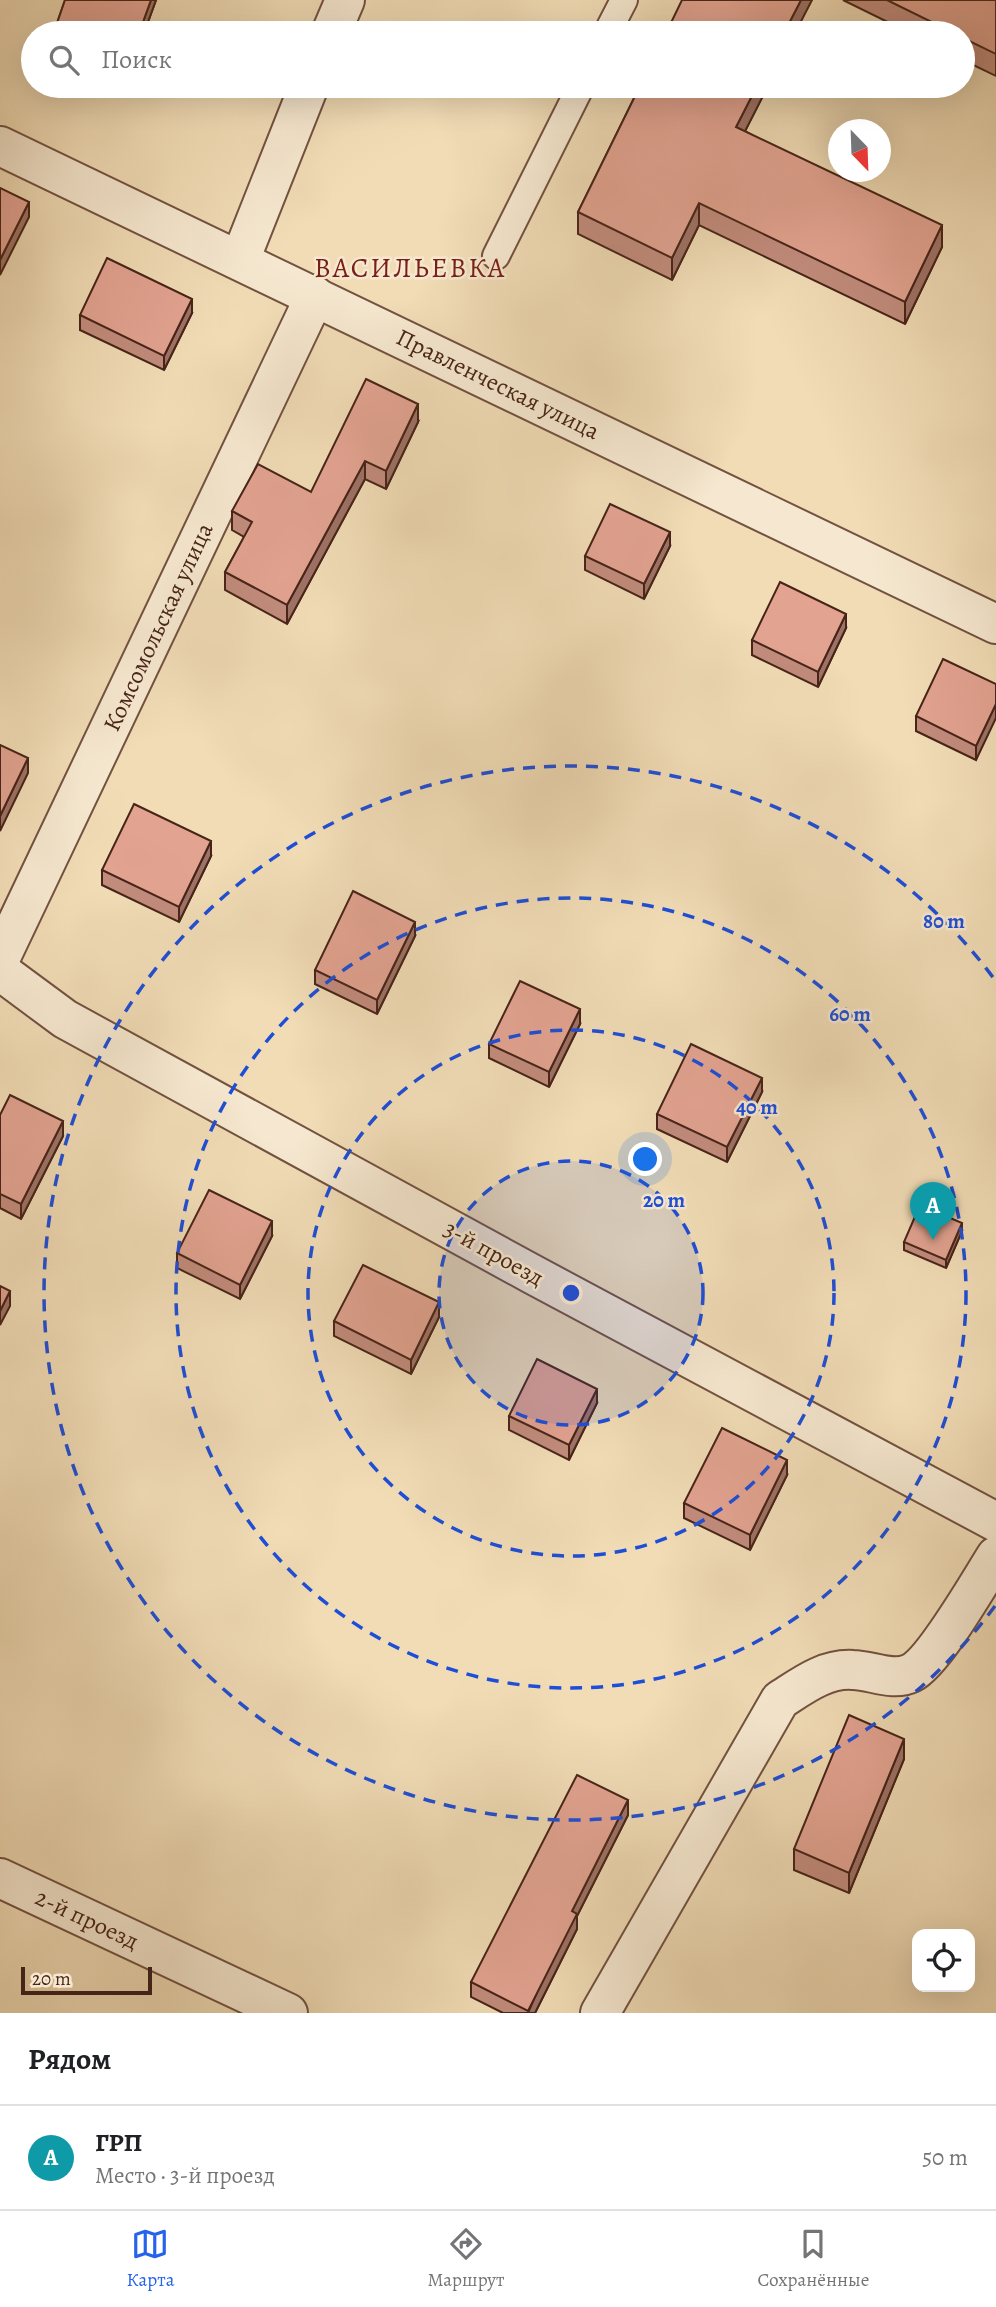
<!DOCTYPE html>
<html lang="ru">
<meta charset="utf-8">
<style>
:root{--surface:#fff;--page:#f6f6f6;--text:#202124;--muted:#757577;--line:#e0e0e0;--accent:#2563eb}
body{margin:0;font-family:Alegreya,serif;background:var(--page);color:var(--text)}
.controls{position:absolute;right:21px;bottom:21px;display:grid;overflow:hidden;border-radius:14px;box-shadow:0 7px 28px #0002}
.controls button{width:63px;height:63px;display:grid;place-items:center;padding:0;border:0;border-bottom:2px solid var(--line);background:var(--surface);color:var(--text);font:35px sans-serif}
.compass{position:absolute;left:828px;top:119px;width:63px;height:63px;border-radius:50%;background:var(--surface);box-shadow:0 7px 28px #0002;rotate:157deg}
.scale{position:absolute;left:21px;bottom:18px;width:131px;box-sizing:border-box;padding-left:7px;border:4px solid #472418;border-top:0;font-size:19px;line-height:24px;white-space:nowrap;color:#472418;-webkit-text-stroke:5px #f6e8d0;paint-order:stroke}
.you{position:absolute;left:646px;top:1160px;width:24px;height:24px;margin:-18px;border:5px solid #fff;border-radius:50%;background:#1a73e8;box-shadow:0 0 0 10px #1a73e833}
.badge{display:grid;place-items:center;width:46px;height:46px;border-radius:50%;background:var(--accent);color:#fff;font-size:23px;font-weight:700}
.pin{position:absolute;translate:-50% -58px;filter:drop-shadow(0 2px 4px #0008)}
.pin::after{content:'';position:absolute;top:37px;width:24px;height:21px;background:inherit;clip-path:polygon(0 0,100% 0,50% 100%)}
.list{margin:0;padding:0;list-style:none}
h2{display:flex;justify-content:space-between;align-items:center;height:91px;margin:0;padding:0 28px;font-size:30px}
h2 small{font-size:23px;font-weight:400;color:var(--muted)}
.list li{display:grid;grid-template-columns:46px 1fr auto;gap:21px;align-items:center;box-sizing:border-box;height:105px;padding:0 28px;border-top:2px solid var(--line)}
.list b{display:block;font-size:26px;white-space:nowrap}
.list p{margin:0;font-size:23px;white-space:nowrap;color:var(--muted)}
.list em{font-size:23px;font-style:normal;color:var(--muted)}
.icon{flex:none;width:38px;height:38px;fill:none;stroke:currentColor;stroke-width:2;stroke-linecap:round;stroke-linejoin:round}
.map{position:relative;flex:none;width:996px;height:2013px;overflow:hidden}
.search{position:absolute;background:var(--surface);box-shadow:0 7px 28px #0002;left:21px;right:21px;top:21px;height:77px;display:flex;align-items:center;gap:18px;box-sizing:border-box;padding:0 24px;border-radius:38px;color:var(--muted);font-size:26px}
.sheet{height:196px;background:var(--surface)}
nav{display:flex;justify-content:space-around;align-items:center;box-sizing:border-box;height:98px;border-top:2px solid var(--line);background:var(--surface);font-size:19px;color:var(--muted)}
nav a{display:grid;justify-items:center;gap:4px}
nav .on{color:var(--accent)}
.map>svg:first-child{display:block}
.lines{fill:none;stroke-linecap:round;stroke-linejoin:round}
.lane-casing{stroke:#725240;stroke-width:30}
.street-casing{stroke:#725240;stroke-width:42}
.lane{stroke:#f6e8d0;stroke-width:26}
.street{stroke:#f6e8d0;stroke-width:38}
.wall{fill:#c28c7d;stroke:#472418;stroke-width:2}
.shaded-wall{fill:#9e7266;stroke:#472418;stroke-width:2}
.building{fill:#e2a391;stroke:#472418;stroke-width:2}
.ring{fill:none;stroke:#1d4ed8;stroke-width:3.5;stroke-dasharray:12 9}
.labels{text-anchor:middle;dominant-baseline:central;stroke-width:5;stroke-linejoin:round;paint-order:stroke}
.street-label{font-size:24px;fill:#472418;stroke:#f6e8d0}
.quarter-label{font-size:28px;letter-spacing:2px;fill:#7a1f14;stroke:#f6e8d0}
.centre{fill:#1d4ed8;stroke:#f6e8d0;stroke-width:3.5}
.ring-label{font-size:21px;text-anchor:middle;font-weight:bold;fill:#1d4ed8;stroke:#f6e8d0;stroke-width:5;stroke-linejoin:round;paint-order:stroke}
</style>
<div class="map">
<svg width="996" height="2013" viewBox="0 0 996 2013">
<rect width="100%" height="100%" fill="#f1dcb6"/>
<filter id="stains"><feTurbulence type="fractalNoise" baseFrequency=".00286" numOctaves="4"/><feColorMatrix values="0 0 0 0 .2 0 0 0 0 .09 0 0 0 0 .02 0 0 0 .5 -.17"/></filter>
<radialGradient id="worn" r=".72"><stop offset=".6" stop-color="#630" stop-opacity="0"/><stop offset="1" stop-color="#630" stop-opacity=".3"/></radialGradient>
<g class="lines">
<g class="lane-casing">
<g id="lane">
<polyline points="607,33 624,0"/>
<polyline points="496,256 581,86"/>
</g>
</g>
<g class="street-casing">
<g id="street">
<polyline points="331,33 345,0"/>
<polyline points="0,146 996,624"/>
<polyline points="240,260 309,86"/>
<polyline points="0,959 315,296"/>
<polyline points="0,971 65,1019 532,1274 996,1522"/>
<polyline points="0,1878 288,2013"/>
<path d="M600,2013L780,1700C802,1686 825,1668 853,1670C871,1670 893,1682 911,1673C934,1662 980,1581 996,1556"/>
</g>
</g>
<use href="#lane" class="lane"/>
<use href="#street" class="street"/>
</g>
<g class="wall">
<polygon points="65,0 156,0 144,33 55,33 55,29"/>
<polygon points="843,0 996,0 996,76 963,60 963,33 910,33"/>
<polygon points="640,86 768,86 745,131 942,247 905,324 699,225 672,280 578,234 578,212"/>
<polygon points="192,313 164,370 80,330 80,315"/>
<polygon points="418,422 386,489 365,479 287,624 225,590 225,572 244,537 232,530 232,511 311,492"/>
<polygon points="670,546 644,599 585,570 585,556"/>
<polygon points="846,628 818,687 752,655 752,640"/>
<polygon points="996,684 976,760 916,731 916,716"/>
<polygon points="211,856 179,922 102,885 102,870"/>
<polygon points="415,936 377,1014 315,984 315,970"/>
<polygon points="580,1024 549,1087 489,1058 489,1044"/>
<polygon points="762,1092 727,1162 657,1129 657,1114"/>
<polygon points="0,1115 63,1136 21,1219 0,1208"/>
<polygon points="962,1231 946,1268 904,1250 904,1242"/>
<polygon points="272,1236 240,1299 177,1268 177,1253"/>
<polygon points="439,1317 411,1374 334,1336 334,1321"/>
<polygon points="597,1403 569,1460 509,1430 509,1416"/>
<polygon points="787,1475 750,1550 684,1518 684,1503"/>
<polygon points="904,1759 849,1893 794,1870 794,1849"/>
<polygon points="628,1815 577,1916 577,1929 535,2013 503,2013 471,1997 471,1982"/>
</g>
<g class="shaded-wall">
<polygon points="151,0 156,0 144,33 139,33"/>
<polygon points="801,0 812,0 795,33 784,33"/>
<polygon points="757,86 768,86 736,149 736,127"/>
<polygon points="29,202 29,217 0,275 0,260"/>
<polygon points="699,203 699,225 672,280 672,258"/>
<polygon points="942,225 942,247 905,324 905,302"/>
<polygon points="192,299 192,313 164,370 164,356"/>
<polygon points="418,404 418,422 386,489 386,471"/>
<polygon points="365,461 365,479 287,624 287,605"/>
<polygon points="670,532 670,546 644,599 644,584"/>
<polygon points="846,614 846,628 818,687 818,672"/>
<polygon points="996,704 996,718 976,760 976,746"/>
<polygon points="28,758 28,773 0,831 0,816"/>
<polygon points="211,841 211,856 179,922 179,907"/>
<polygon points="415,922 415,936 377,1014 377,1000"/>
<polygon points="580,1009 580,1024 549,1087 549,1072"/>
<polygon points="762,1078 762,1092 727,1162 727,1147"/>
<polygon points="63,1121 63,1136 21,1219 21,1204"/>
<polygon points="272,1221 272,1236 240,1299 240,1285"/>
<polygon points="962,1223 962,1231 946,1268 946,1260"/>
<polygon points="10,1291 10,1306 0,1325 0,1311"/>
<polygon points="439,1302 439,1317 411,1374 411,1360"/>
<polygon points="597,1389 597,1403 569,1460 569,1445"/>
<polygon points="787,1460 787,1475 750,1550 750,1535"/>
<polygon points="904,1739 904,1759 849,1893 849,1873"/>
<polygon points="628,1800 628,1815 577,1916 577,1929 535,2013 528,2013 572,1911"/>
</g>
<g class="building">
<polygon points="65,0 151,0 139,33 68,33 55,29"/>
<polygon points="682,0 801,0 784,33 666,33"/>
<polygon points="887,0 996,0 996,54 963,38 963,33 954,33"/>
<polygon points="640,86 757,86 736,127 942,225 905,302 699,203 672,258 578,212"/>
<polygon points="0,188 29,202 0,260"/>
<polygon points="107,258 192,299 164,356 80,315"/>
<polygon points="366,379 418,404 386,471 365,461 287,605 225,572 252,522 232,511 258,464 311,492"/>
<polygon points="610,504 670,532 644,584 585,556"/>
<polygon points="780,582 846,614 818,672 752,640"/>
<polygon points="943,659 996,684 996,704 976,746 916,716"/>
<polygon points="0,745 28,758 0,816"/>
<polygon points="134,804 211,841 179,907 102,870"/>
<polygon points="353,891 415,922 377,1000 315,970"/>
<polygon points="520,981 580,1009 549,1072 489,1044"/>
<polygon points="691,1044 762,1078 727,1147 657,1114"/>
<polygon points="10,1095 63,1121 21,1204 0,1194 0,1115"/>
<polygon points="209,1190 272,1221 240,1285 177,1253"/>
<polygon points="920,1205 962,1223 946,1260 904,1242"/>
<polygon points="363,1265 439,1302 411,1360 334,1321"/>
<polygon points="0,1286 10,1291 0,1311"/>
<polygon points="537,1359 597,1389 569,1445 509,1416"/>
<polygon points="722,1428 787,1460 750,1535 684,1503"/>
<polygon points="849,1715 904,1739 849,1873 794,1849"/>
<polygon points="577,1775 628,1800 572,1911 577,1914 528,2011 471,1982"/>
</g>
<circle cx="571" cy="1293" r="132" fill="#1d4ed8" fill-opacity=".12"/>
<g class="ring">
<circle cx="571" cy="1293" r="132"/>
<circle cx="571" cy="1293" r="263"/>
<circle cx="571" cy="1293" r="395"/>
<path d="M995 1606A527 527 0 1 1 995 980"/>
</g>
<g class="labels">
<g class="street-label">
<text transform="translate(498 384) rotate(26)">Правленческая улица</text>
<text transform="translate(158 627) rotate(-65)">Комсомольская улица</text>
<text transform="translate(494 1253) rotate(29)">3-й проезд</text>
<text transform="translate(87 1919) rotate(25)">2-й проезд</text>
</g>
<g class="quarter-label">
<text x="410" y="268">ВАСИЛЬЕВКА</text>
</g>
</g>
<circle cx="571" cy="1293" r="10" class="centre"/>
<g class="ring-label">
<text x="944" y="928">80 m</text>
<text x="850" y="1021">60 m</text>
<text x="757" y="1114">40 m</text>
<text x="664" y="1207">20 m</text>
</g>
<rect width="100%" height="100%" filter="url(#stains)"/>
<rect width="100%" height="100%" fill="url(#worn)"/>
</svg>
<div class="controls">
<button><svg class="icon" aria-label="locate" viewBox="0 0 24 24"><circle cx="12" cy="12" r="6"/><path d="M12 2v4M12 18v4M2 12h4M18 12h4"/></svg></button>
</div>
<svg class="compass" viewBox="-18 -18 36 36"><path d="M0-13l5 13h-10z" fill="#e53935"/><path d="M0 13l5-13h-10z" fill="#757577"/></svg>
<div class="scale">20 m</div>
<div class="you"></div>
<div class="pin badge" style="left:933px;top:1240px;background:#0f9aa8">A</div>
<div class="search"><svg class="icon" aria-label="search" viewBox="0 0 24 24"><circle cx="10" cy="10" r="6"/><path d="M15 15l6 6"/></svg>Поиск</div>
</div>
<section class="sheet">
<h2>Рядом<small></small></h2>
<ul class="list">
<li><span class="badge" style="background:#0f9aa8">A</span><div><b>ГРП</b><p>Место · 3-й проезд</p></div><em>50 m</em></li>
</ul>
</section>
<nav>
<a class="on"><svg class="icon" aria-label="map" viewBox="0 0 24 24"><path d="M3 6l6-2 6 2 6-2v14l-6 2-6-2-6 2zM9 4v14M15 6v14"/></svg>Карта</a>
<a><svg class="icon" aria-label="directions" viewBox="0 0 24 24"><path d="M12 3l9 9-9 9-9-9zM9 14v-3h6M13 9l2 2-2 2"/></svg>Маршрут</a>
<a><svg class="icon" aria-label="saved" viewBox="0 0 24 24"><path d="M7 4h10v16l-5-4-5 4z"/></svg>Сохранённые</a>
</nav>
